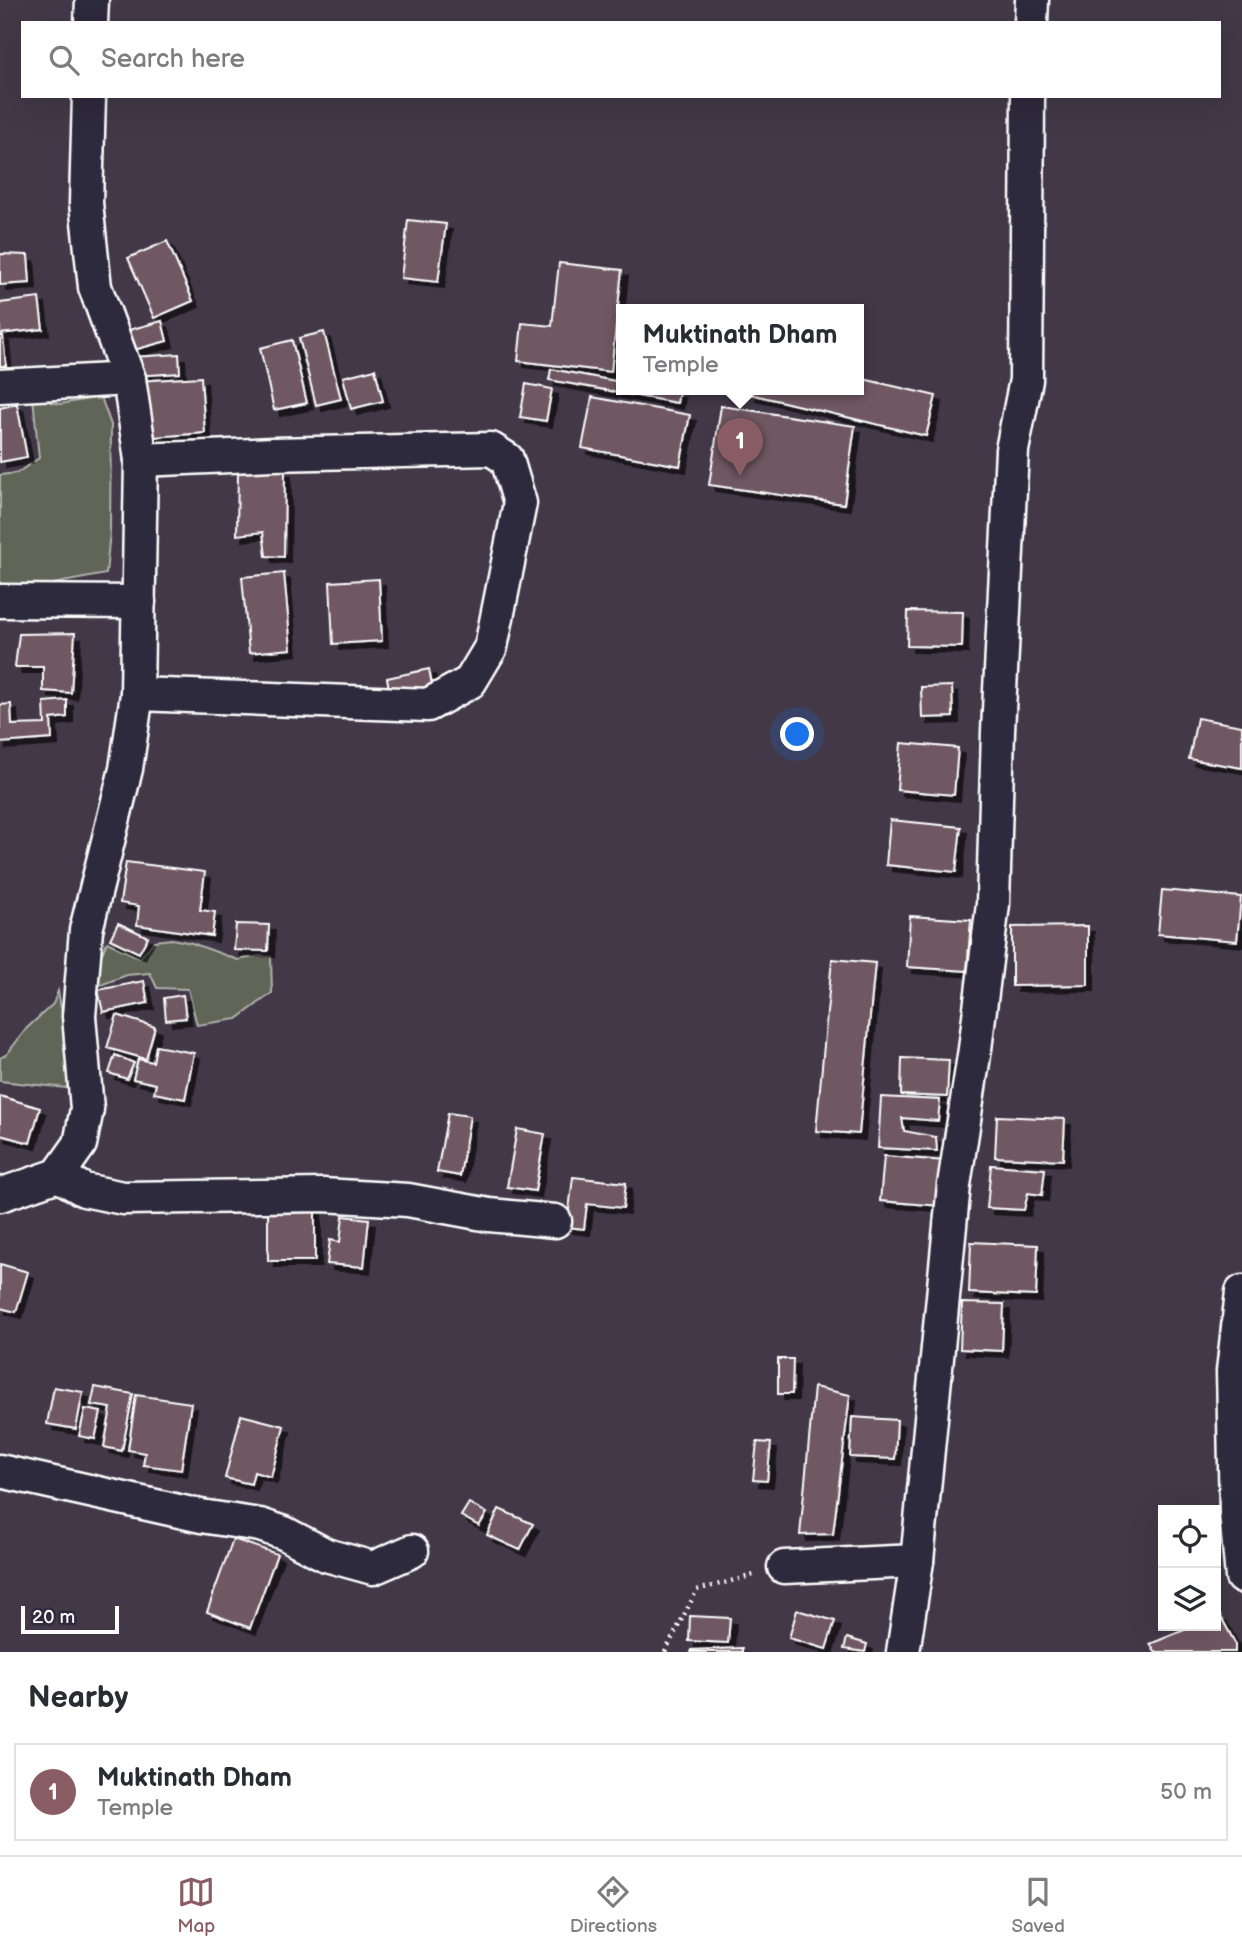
<!DOCTYPE html>
<style>
:root{--surface:#fff;--page:#f2f2f3;--text:#2b2b33;--muted:#7c7c81;--line:#e1e1e2;--accent:#8a5d65}
body{margin:0;font-family:"Balsamiq Sans",sans-serif;background:var(--page);color:var(--text)}
.controls{position:absolute;right:21px;bottom:21px;display:grid;overflow:hidden;border-radius:0px;box-shadow:0 7px 28px #0002}
.controls button{width:63px;height:63px;display:grid;place-items:center;padding:0;border:0;border-bottom:2px solid var(--line);background:var(--surface);color:var(--text);font:35px sans-serif}
.scale{position:absolute;left:21px;bottom:18px;width:98px;box-sizing:border-box;padding-left:7px;border:4px solid #fff;border-top:0;font-size:19px;line-height:24px;white-space:nowrap;color:#fff;-webkit-text-stroke:5px #2f2a3d;paint-order:stroke}
.you{position:absolute;left:798px;top:735px;width:24px;height:24px;margin:-18px;border:5px solid #fff;border-radius:50%;background:#1a73e8;box-shadow:0 0 0 10px #1a73e833}
.badge{display:grid;place-items:center;width:46px;height:46px;border-radius:50%;background:var(--accent);color:#fff;font-size:23px;font-weight:700}
.pin{position:absolute;translate:-50% -58px;filter:drop-shadow(0 2px 4px #0008)}
.pin::after{content:'';position:absolute;top:37px;width:24px;height:21px;background:inherit;clip-path:polygon(0 0,100% 0,50% 100%)}
.popup{position:absolute;left:616px;top:304px;width:248px;height:91px;box-sizing:border-box;display:grid;place-content:center;border-radius:0px;background:var(--surface);filter:drop-shadow(0 2px 5px #0005);font-size:23px;white-space:nowrap;color:var(--muted)}
.popup b{font-size:26px;color:var(--text)}
.popup::after{content:'';position:absolute;left:50%;top:100%;margin-left:-14px;border:14px solid transparent;border-top-color:var(--surface)}
.list{margin:0;padding:0;list-style:none}
h2{display:flex;justify-content:space-between;align-items:center;height:91px;margin:0;padding:0 28px;font-size:30px}
h2 small{font-size:23px;font-weight:400;color:var(--muted)}
.list li{display:grid;grid-template-columns:46px 1fr auto;gap:21px;align-items:center;box-sizing:border-box;height:98px;margin:0 14px 14px;padding:0 14px;border:2px solid var(--line);border-radius:0px}
.list b{display:block;font-size:26px;white-space:nowrap}
.list p{margin:0;font-size:23px;white-space:nowrap;color:var(--muted)}
.list em{font-size:23px;font-style:normal;color:var(--muted)}
.icon{flex:none;width:38px;height:38px;fill:none;stroke:currentColor;stroke-width:2;stroke-linecap:round;stroke-linejoin:round}
.map{position:relative;flex:none;width:1242px;height:1652px;overflow:hidden}
.search{position:absolute;background:var(--surface);box-shadow:0 7px 28px #0002;left:21px;right:21px;top:21px;height:77px;display:flex;align-items:center;gap:18px;box-sizing:border-box;padding:0 24px;border-radius:0px;color:var(--muted);font-size:26px}
.sheet{height:203px;background:var(--surface)}
nav{display:flex;justify-content:space-around;align-items:center;box-sizing:border-box;height:98px;border-top:2px solid var(--line);background:var(--surface);font-size:19px;color:var(--muted)}
nav a{display:grid;justify-items:center;gap:4px}
nav .on{color:var(--accent)}
.map>svg:first-child{display:block}
.green{fill:#606558;stroke:#b0b2ac;stroke-width:2}
.building{fill:#705962;stroke:#fff;stroke-width:2;filter:url(#shadow)}
.lines{fill:none;stroke-linecap:round;stroke-linejoin:round}
.minor-casing{stroke:#fff;stroke-width:37}
.path{stroke:#fff;stroke-width:4.5;stroke-dasharray:2 5;stroke-linecap:butt}
.minor{stroke:#2f2a3d;stroke-width:32}
</style>
<div class="map">
<svg width="1242" height="1652" viewBox="0 0 1242 1652">
<defs>
<filter id="shadow"><feDropShadow dx="6" dy="6" stdDeviation="0" flood-color="#0009"/></filter>
</defs>
<rect width="100%" height="100%" fill="#423848"/>
<filter id="ink" filterUnits="userSpaceOnUse"><feTurbulence type="fractalNoise" baseFrequency=".0143" numOctaves="2"/><feDisplacementMap in="SourceGraphic" scale="14" xChannelSelector="R" yChannelSelector="G"/><feConvolveMatrix kernelMatrix="1 2 1 2 8 2 1 2 1" color-interpolation-filters="sRGB"/></filter>
<g filter="url(#ink)">
<g class="green">
<polygon points="101,397 111,425 110,531 106,574 15,591 0,590 0,475 17,473 39,458 33,398 60,404"/>
<polygon points="172,939 192,943 238,960 259,956 271,957 272,993 237,1019 197,1025 188,989 157,988 150,973 127,975 90,989 93,974 107,942 140,958 154,941"/>
<polygon points="58,991 68,1047 70,1084 66,1088 0,1081 0,1058 7,1054 27,1028 53,1004"/>
</g>
<g class="building">
<polygon points="408,220 446,224 438,282 401,278"/>
<polygon points="167,241 193,301 154,318 128,258"/>
<polygon points="0,254 28,255 30,283 0,285"/>
<polygon points="559,263 622,270 611,372 518,361 522,323 552,326"/>
<polygon points="39,298 43,329 0,334 0,303"/>
<polygon points="162,321 167,341 130,351 125,331"/>
<polygon points="324,332 341,399 316,405 299,338"/>
<polygon points="0,336 3,336 6,366 0,366"/>
<polygon points="292,340 307,403 274,410 260,348"/>
<polygon points="179,354 180,373 134,376 133,357"/>
<polygon points="375,369 383,401 351,409 343,377"/>
<polygon points="551,369 621,382 621,390 679,392 677,403 549,380"/>
<polygon points="201,377 205,433 141,438 137,381"/>
<polygon points="859,378 936,396 926,436 750,394 751,390 859,390"/>
<polygon points="526,384 552,389 546,421 520,417"/>
<polygon points="592,397 690,415 680,466 582,448"/>
<polygon points="17,404 27,457 0,462 0,408"/>
<polygon points="721,406 855,426 844,504 709,485"/>
<polygon points="238,470 285,470 284,557 266,556 263,532 237,535"/>
<polygon points="284,573 291,649 249,653 242,577"/>
<polygon points="379,579 382,641 333,644 330,582"/>
<polygon points="908,611 963,612 962,647 907,646"/>
<polygon points="75,633 71,693 43,691 43,667 15,667 19,634"/>
<polygon points="429,669 433,690 391,698 387,678"/>
<polygon points="952,686 953,717 922,718 921,687"/>
<polygon points="67,700 67,717 51,719 52,739 0,743 0,705 11,704 12,725 45,724 44,702"/>
<polygon points="1197,718 1242,726 1242,768 1189,759"/>
<polygon points="901,743 958,748 954,795 897,790"/>
<polygon points="890,820 961,827 956,872 886,865"/>
<polygon points="126,862 205,872 200,910 215,912 212,936 137,925 139,906 120,903"/>
<polygon points="1162,890 1241,897 1237,941 1158,934"/>
<polygon points="910,916 971,920 967,971 907,967"/>
<polygon points="118,923 148,937 139,953 110,939"/>
<polygon points="236,924 269,925 268,951 234,950"/>
<polygon points="1088,926 1088,985 1012,986 1012,927"/>
<polygon points="832,959 875,963 859,1134 816,1131"/>
<polygon points="144,981 148,1003 103,1012 98,990"/>
<polygon points="183,995 186,1018 166,1020 164,998"/>
<polygon points="117,1015 155,1027 146,1059 107,1048"/>
<polygon points="156,1046 194,1053 185,1099 154,1093 156,1084 133,1079 138,1059 153,1062"/>
<polygon points="115,1055 134,1063 127,1079 109,1073"/>
<polygon points="902,1058 949,1060 947,1097 901,1095"/>
<polygon points="0,1096 40,1108 30,1143 0,1135"/>
<polygon points="881,1097 940,1100 938,1121 902,1118 904,1131 936,1137 937,1151 878,1148"/>
<polygon points="448,1113 470,1116 460,1176 437,1172"/>
<polygon points="997,1116 1065,1119 1063,1160 995,1157"/>
<polygon points="517,1129 545,1134 535,1191 507,1187"/>
<polygon points="884,1156 945,1161 941,1206 880,1201"/>
<polygon points="991,1165 1045,1169 1042,1195 1028,1193 1024,1210 987,1208"/>
<polygon points="573,1177 626,1183 623,1208 587,1204 584,1229 567,1227"/>
<polygon points="315,1199 315,1261 268,1261 268,1210"/>
<polygon points="343,1216 369,1219 364,1267 327,1264 330,1240 340,1242"/>
<polygon points="971,1242 1038,1245 1036,1296 969,1293"/>
<polygon points="0,1264 28,1272 16,1312 0,1308"/>
<polygon points="962,1303 1004,1304 1002,1351 960,1349"/>
<polygon points="778,1359 793,1359 792,1394 778,1394"/>
<polygon points="54,1387 83,1392 76,1429 47,1424"/>
<polygon points="95,1387 133,1394 122,1451 104,1447 111,1408 91,1405"/>
<polygon points="814,1387 850,1395 833,1534 800,1535"/>
<polygon points="136,1395 191,1403 181,1470 143,1465 145,1453 128,1450"/>
<polygon points="85,1409 101,1412 95,1439 79,1436"/>
<polygon points="241,1415 284,1426 271,1477 254,1472 251,1484 225,1478"/>
<polygon points="852,1417 897,1420 895,1459 850,1457"/>
<polygon points="757,1442 771,1443 767,1481 753,1480"/>
<polygon points="469,1503 487,1513 479,1526 461,1516"/>
<polygon points="499,1509 533,1524 520,1550 487,1535"/>
<polygon points="233,1539 277,1554 250,1628 207,1612"/>
<polygon points="797,1610 835,1621 826,1649 789,1638"/>
<polygon points="1220,1615 1235,1643 1235,1652 1155,1652 1150,1644 1194,1626 1216,1626 1216,1616"/>
<polygon points="690,1616 730,1618 728,1643 689,1641"/>
<polygon points="847,1638 867,1644 865,1652 844,1649"/>
<polygon points="742,1648 742,1652 691,1652 691,1650"/>
</g>
<g class="lines">
<g class="minor-casing">
<g id="minor">
<polyline points="91,23 92,0"/>
<polyline points="1031,23 1032,0"/>
<polyline points="0,386 129,379"/>
<polyline points="0,601 139,602"/>
<polyline points="137,694 428,705 470,682 491,647 520,503 507,459 491,449 273,454 141,460"/>
<polyline points="58,1175 84,1190 123,1198 323,1195 408,1200 489,1215 555,1221"/>
<polyline points="0,1195 58,1175 80,1144 87,1109 79,1016 86,930 126,769 137,694 141,460 129,379 95,287 86,203 89,96"/>
<polyline points="1242,1292 1233,1371 1236,1513 1242,1577"/>
<polyline points="0,1471 201,1516 260,1525 284,1533 326,1555 373,1568 412,1551"/>
<polyline points="784,1567 917,1561"/>
<polyline points="903,1652 917,1561 954,1185 975,1049 993,904 998,731 1012,450 1026,380 1028,96"/>
</g>
</g>
<polyline class="path" points="665,1652 697,1590 754,1575"/>
<use href="#minor" class="minor"/>
</g>
</g>
</svg>
<div class="controls">
<button><svg class="icon" aria-label="locate" viewBox="0 0 24 24"><circle cx="12" cy="12" r="6"/><path d="M12 2v4M12 18v4M2 12h4M18 12h4"/></svg></button>
<button><svg class="icon" aria-label="layers" viewBox="0 0 24 24"><path d="M12 4l9 5-9 5-9-5zM3 14l9 5 9-5"/></svg></button>
</div>
<div class="scale">20 m</div>
<div class="you"></div>
<div class="pin badge" style="left:740px;top:476px">1</div>
<div class="popup"><b>Muktinath Dham</b>Temple</div>
<div class="search"><svg class="icon" aria-label="search" viewBox="0 0 24 24"><circle cx="10" cy="10" r="6"/><path d="M15 15l6 6"/></svg>Search here</div>
</div>
<section class="sheet">
<h2>Nearby<small></small></h2>
<ul class="list">
<li><span class="badge">1</span><div><b>Muktinath Dham</b><p>Temple</p></div><em>50 m</em></li>
</ul>
</section>
<nav>
<a class="on"><svg class="icon" aria-label="map" viewBox="0 0 24 24"><path d="M3 6l6-2 6 2 6-2v14l-6 2-6-2-6 2zM9 4v14M15 6v14"/></svg>Map</a>
<a><svg class="icon" aria-label="directions" viewBox="0 0 24 24"><path d="M12 3l9 9-9 9-9-9zM9 14v-3h6M13 9l2 2-2 2"/></svg>Directions</a>
<a><svg class="icon" aria-label="saved" viewBox="0 0 24 24"><path d="M7 4h10v16l-5-4-5 4z"/></svg>Saved</a>
</nav>
